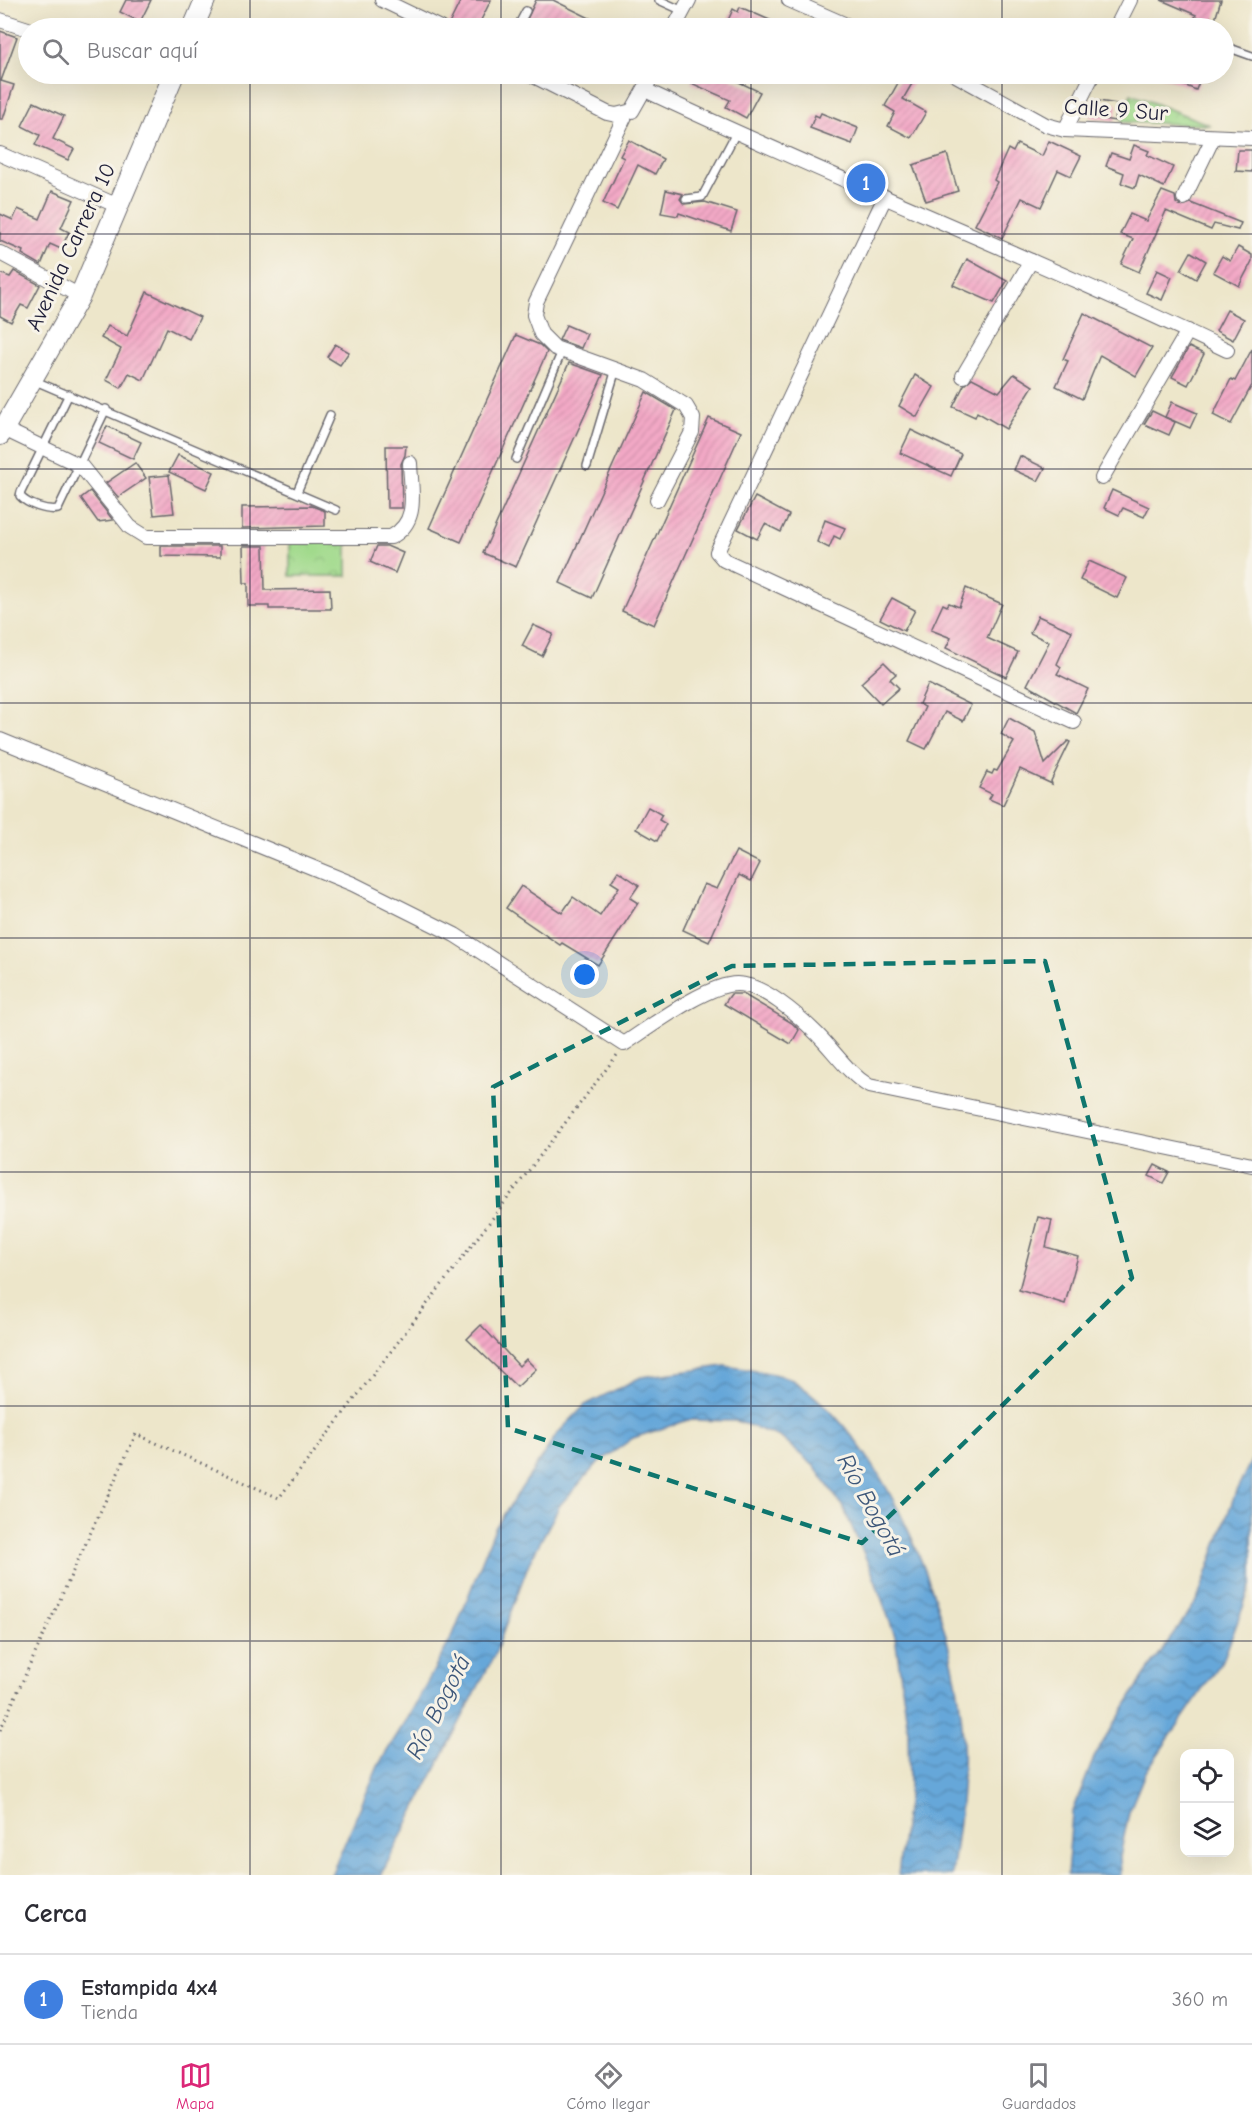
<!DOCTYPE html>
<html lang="es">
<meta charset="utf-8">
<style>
:root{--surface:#fff;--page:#f2f2f3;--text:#2b2b33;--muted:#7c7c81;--line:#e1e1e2;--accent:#db2777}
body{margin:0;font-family:"Comic Neue",sans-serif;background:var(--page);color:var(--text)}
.controls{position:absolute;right:18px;bottom:18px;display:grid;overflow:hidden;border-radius:12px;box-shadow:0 6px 24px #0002}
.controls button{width:54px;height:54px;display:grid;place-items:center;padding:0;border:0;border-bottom:2px solid var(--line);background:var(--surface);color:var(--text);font:30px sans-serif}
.you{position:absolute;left:585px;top:975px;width:21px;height:21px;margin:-15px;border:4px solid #fff;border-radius:50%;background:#1a73e8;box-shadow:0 0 0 9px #1a73e833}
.badge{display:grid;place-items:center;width:39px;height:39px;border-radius:50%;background:var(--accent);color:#fff;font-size:20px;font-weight:700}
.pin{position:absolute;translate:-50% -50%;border:3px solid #fff;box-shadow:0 2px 6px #0006}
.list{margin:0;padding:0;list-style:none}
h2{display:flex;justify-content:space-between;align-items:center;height:78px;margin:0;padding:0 24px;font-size:26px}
h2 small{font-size:20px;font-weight:400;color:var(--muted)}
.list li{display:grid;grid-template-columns:39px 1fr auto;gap:18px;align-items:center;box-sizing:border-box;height:90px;padding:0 24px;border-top:2px solid var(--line)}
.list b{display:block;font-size:22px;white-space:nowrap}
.list p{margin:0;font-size:20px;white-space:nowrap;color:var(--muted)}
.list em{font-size:20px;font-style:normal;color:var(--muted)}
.icon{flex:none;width:33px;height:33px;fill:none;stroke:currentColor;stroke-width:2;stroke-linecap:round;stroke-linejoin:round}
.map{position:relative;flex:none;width:1252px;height:1875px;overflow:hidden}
.search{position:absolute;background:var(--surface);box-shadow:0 6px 24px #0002;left:18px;right:18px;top:18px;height:66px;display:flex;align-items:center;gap:15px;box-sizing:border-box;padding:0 21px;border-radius:33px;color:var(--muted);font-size:22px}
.sheet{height:168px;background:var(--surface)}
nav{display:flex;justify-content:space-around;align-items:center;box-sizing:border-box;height:84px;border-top:2px solid var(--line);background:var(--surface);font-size:16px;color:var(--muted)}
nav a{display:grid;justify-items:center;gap:3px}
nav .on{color:var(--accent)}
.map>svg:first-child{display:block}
.park{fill:url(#park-crowns);stroke:#627e64;stroke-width:1.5}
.water{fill:url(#water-waves);stroke:#44648a;stroke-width:1.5}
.building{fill:url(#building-hatch)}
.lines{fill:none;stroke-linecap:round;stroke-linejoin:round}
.lane-casing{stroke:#69676d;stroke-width:10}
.street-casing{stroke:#69676d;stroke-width:16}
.secondary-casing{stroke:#69676d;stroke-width:22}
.path{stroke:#69676d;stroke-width:3;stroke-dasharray:1.5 4.5;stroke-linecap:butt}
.lane{stroke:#fff;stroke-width:7}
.street{stroke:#fff;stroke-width:14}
.secondary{stroke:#fff;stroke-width:20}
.marked{fill:none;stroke:#0f766e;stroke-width:4.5;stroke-dasharray:12 8;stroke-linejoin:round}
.grid{fill:none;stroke:#22223b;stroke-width:1.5;stroke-opacity:0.55}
.labels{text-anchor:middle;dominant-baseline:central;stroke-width:6;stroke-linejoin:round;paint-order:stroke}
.street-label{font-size:22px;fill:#22223b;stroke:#f7f3e8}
.water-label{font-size:24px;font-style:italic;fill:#3d577a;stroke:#f7f3e8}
</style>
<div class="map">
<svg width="1252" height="1875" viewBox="0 0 1252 1875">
<defs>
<pattern id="park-crowns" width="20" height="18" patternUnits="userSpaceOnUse" patternTransform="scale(1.5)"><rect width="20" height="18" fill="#a1da8c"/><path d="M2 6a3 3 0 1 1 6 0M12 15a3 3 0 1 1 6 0" fill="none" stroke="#8abb7a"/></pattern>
<pattern id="water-waves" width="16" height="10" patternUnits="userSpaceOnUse" patternTransform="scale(1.5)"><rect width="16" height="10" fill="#66a7d9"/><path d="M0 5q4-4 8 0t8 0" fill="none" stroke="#5488b1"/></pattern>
<pattern id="building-hatch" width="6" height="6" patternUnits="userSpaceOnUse" patternTransform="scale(1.5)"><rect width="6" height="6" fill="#f3a9c6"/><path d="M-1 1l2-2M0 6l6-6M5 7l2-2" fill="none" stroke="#d091ab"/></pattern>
</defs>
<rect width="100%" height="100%" fill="#f7f3e8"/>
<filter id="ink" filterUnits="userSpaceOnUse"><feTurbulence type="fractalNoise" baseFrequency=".0167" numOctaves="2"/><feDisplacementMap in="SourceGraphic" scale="12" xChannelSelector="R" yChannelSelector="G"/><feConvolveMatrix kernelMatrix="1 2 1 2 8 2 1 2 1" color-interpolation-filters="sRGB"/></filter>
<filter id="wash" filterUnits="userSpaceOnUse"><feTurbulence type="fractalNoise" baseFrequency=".008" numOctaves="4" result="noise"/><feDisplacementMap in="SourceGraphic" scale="24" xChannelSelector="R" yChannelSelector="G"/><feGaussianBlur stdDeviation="1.35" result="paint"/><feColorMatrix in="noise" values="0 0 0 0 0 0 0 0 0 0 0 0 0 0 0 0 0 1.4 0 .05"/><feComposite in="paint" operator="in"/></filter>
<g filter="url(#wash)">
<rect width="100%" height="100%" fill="#ede6ca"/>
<g class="park">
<polygon points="1131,94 1210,125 1121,122"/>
<polygon points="347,541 347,576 290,576 290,542"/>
</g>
<g class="water">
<path d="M725,1366C742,1369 778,1372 792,1380C891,1442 958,1626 963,1739C965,1784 958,1831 952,1875H898L909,1786L908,1730L895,1636L872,1572L843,1507L814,1466L780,1437L737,1421L688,1420L633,1438L597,1464L560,1505L529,1563L495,1654L381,1875H331L379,1764L410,1714L453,1635L495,1528L557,1434L585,1405L641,1377Z"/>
<polygon points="1252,1459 1252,1583 1224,1658 1145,1773 1129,1812 1120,1856 1121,1875 1067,1875 1072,1814 1095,1755 1144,1676 1197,1601 1236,1491"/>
</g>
<g id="blocks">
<g class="building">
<polygon points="126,0 151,0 140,22 120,12"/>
<polygon points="461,0 491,0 477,28 459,28 449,24"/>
<polygon points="536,0 553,0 610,28 523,28"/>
<polygon points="1161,0 1221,0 1214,23 1195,17 1196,15"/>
<polygon points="740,7 788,28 752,28 740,23 737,28 733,28 726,25 733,9 738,12"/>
<polygon points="0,31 17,37 1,81 14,85 3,119 0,119"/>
<polygon points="696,74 722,74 760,92 746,118 726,107 730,100 691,83"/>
<polygon points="1156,74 1202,74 1196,90"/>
<polygon points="902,76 913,82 903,99 926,112 911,138 888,126 895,112 885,106"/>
<polygon points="1092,100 1117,104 1115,121 1090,117"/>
<polygon points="34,102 64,116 53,139 74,149 68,160 35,145 40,135 22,126"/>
<polygon points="821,113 858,128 852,144 810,128 815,115 819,117"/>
<polygon points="629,140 663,159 655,174 638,165 617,210 603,203 624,158 620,156"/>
<polygon points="1049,141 1081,156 1071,176 1058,170 1041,207 1022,198 1002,238 975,225 997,182 994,180 1008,149 1013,152 1017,144 1042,156"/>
<polygon points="1134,145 1149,151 1147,155 1173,167 1164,187 1139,175 1135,188 1121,183 1124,173 1106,166 1111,153 1129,159"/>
<polygon points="1238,150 1252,150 1252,172 1236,171"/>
<polygon points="947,154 958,191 926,201 913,165"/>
<polygon points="666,190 683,194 680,199 684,204 705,202 737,212 731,231 679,213 678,216 661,213"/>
<polygon points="52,191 74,200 61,228 69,232 61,249 50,244 41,265 22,254 23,251 0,241 0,214 13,220 18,209 40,219"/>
<polygon points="1162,191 1175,196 1176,203 1181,206 1191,203 1241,223 1238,230 1214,224 1211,230 1166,211 1139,272 1121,264 1133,239 1120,234 1130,214 1146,221"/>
<polygon points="1238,247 1252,255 1252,261 1239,286 1213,272 1222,256 1230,261"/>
<polygon points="1191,252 1206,261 1196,279 1181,270"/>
<polygon points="967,259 1007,281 994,303 953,285"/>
<polygon points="1157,270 1172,277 1162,300 1146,293"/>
<polygon points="14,271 40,285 28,308 21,305 11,322 0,316 0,273 10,277"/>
<polygon points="147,292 200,317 189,339 167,328 143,380 129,373 121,388 106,380 121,349 101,338 108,326 127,336"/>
<polygon points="1227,310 1244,319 1233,340 1216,331"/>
<polygon points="1084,313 1152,348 1136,376 1100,355 1082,399 1056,386 1068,361 1063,359"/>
<polygon points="566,325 587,334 581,348 559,340"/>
<polygon points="516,335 540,345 547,352 461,542 429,528"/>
<polygon points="335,344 349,352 340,365 327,357"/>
<polygon points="1189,347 1204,354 1188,385 1172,377"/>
<polygon points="1252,349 1252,385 1231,424 1213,415 1231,379 1235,381"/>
<polygon points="569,363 603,375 516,567 483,553"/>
<polygon points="1014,374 1033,386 1006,429 977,412 975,417 953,407 964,385 972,378 999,392"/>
<polygon points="915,375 934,387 917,417 899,406"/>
<polygon points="646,392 676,410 592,598 560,583"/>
<polygon points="1172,402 1197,413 1190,428 1165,417"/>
<polygon points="1152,411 1175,422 1169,435 1144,424"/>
<polygon points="709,418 741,432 654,625 622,611"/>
<polygon points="107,426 141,442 133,459 99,443"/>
<polygon points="911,430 961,454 951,476 900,453"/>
<polygon points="386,446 406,446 405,455 401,464 402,508 387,508"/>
<polygon points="178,455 214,472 206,489 169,472"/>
<polygon points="1020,456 1045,468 1038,481 1014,470"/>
<polygon points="135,463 146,478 118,497 106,483"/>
<polygon points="169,475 174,513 154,515 149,477"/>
<polygon points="1112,490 1149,507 1144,517 1123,508 1119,515 1104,508"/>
<polygon points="90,491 113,520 98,522 81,498"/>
<polygon points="755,497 789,515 781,532 765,524 757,539 738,529"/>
<polygon points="312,506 325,511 325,526 242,528 242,507"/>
<polygon points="825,520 845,528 840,539 834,536 829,548 817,542"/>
<polygon points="161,546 220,546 220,557 161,556"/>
<polygon points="243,546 264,546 265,590 330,589 331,609 269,609 269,606 248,606 248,583 244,583"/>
<polygon points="377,546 387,546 403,553 395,573 370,562"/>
<polygon points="1089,561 1127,578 1117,598 1080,580"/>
<polygon points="966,588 1002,604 987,638 1018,652 1006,677 946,648 951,638 931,630 943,604 947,606 949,603 959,607"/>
<polygon points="892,598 915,610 904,631 880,619"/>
<polygon points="1038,616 1072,631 1057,664 1061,667 1057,674 1088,689 1076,713 1027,685 1049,642 1030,633"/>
<polygon points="533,625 553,634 542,656 522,646"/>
<polygon points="884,662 896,674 890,679 899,688 881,704 861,683"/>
<polygon points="928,684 971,705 963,721 945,712 926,749 909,741 925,707 919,704"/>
<polygon points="1009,718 1035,732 1045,764 1068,741 1070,742 1051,781 1052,784 1020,769 1003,805 989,799 992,794 979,788 987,772 992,774 994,770 997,771 1014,742 1001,734"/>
<polygon points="648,807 662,815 659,820 666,824 657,841 636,829"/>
<polygon points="736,851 760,863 751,881 739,875 709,942 683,930 704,884 717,889"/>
<polygon points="618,871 639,885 630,898 638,903 598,965 562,943 560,945 506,908 521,886 562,913 573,897 600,916 619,887 611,882"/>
<polygon points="731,994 743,994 792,1023 799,1030 791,1044 724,1004"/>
<polygon points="1155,1165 1169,1172 1163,1183 1149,1176"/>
<polygon points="1038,1217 1052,1220 1046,1247 1078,1256 1065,1304 1019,1290"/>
<polygon points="481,1325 519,1366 526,1359 536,1369 517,1387 467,1339"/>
</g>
</g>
</g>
<g filter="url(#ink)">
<use href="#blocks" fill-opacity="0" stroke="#69676d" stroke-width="1.5"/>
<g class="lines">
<g class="lane-casing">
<g id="lane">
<polyline points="659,0 683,11"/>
<polyline points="517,28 526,11"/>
<polyline points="1224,46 1252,56"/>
<polyline points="686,199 702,197 736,133"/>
<polyline points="33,380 336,510"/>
<path d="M69,394L21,492L20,496C28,505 47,511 58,509L106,409"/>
<polyline points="516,459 562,351"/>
<polyline points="587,466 616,369"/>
<polyline points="297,492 330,415"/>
</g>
</g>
<g class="street-casing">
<g id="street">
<polyline points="382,0 440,28"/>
<polyline points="789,0 853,28"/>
<polyline points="0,20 28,29"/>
<polyline points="674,28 689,0"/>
<polyline points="1116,28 1130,0"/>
<polyline points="530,74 607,113 616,115 632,111 653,74"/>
<polyline points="954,74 1046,125 1065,130 1252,138"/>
<path d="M645,90C837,181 1035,258 1227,350"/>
<polyline points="626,114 536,302 534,315 541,334 555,348 644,380 686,406 693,418 692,432 657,500"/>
<polyline points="1065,130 1093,74"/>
<polyline points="0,154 118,206"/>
<polyline points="885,197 717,552 724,560 1074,722"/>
<polyline points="1184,198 1213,138"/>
<polyline points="0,253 80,296"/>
<polyline points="963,376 1031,261"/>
<path d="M4,429L81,466L130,527L146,537H391C420,522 411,491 410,463"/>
<polyline points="1102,478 1188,331"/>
<path d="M0,740L353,884L455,935L624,1044C650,1027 707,984 737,984C763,984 799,1016 817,1034C835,1052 848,1073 869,1086L1252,1165"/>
</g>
</g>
<g class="secondary-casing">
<g id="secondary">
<polyline points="193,28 205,0"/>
<polyline points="0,435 80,296 174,74"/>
</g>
</g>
<polyline class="path" points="0,1730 136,1434 279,1498 617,1055"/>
<use href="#lane" class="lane"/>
<use href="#street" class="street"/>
<use href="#secondary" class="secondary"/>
</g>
</g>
<path class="marked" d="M1045,961L1132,1278L862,1543L508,1428L493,1087L732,966Z"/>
<path class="grid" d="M250,0V28M501,0V28M751,0V28M1002,0V28M250,74V1875M501,74V1875M751,74V1875M1002,74V1875M0,234H1252M0,469H1252M0,703H1252M0,938H1252M0,1172H1252M0,1406H1252M0,1641H1252"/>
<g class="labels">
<g class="street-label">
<text transform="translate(1116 110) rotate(4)">Calle 9 Sur</text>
<text transform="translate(71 247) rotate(-65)">Avenida Carrera 10</text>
</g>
<g class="water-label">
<text transform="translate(871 1505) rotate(61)">Río Bogotá</text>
<text transform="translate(438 1707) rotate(-63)">Río Bogotá</text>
</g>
</g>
</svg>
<div class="controls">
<button><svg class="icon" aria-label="locate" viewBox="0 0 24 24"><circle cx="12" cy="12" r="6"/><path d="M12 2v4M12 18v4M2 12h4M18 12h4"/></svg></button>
<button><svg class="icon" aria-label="layers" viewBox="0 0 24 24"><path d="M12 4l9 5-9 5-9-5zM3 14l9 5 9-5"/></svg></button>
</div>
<div class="you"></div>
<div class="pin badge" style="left:866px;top:183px;background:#3f7fe0">1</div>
<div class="search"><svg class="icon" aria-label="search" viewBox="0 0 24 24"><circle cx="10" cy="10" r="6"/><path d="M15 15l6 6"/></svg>Buscar aquí</div>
</div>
<section class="sheet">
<h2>Cerca<small></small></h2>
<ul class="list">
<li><span class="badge" style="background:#3f7fe0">1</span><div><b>Estampida 4x4</b><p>Tienda</p></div><em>360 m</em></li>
</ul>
</section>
<nav>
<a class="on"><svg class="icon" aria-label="map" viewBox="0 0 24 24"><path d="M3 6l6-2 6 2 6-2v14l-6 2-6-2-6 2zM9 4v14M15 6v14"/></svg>Mapa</a>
<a><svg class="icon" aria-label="directions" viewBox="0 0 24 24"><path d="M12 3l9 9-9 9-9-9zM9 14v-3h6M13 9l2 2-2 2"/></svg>Cómo llegar</a>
<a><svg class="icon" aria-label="saved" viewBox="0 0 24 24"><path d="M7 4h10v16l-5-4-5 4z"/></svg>Guardados</a>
</nav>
